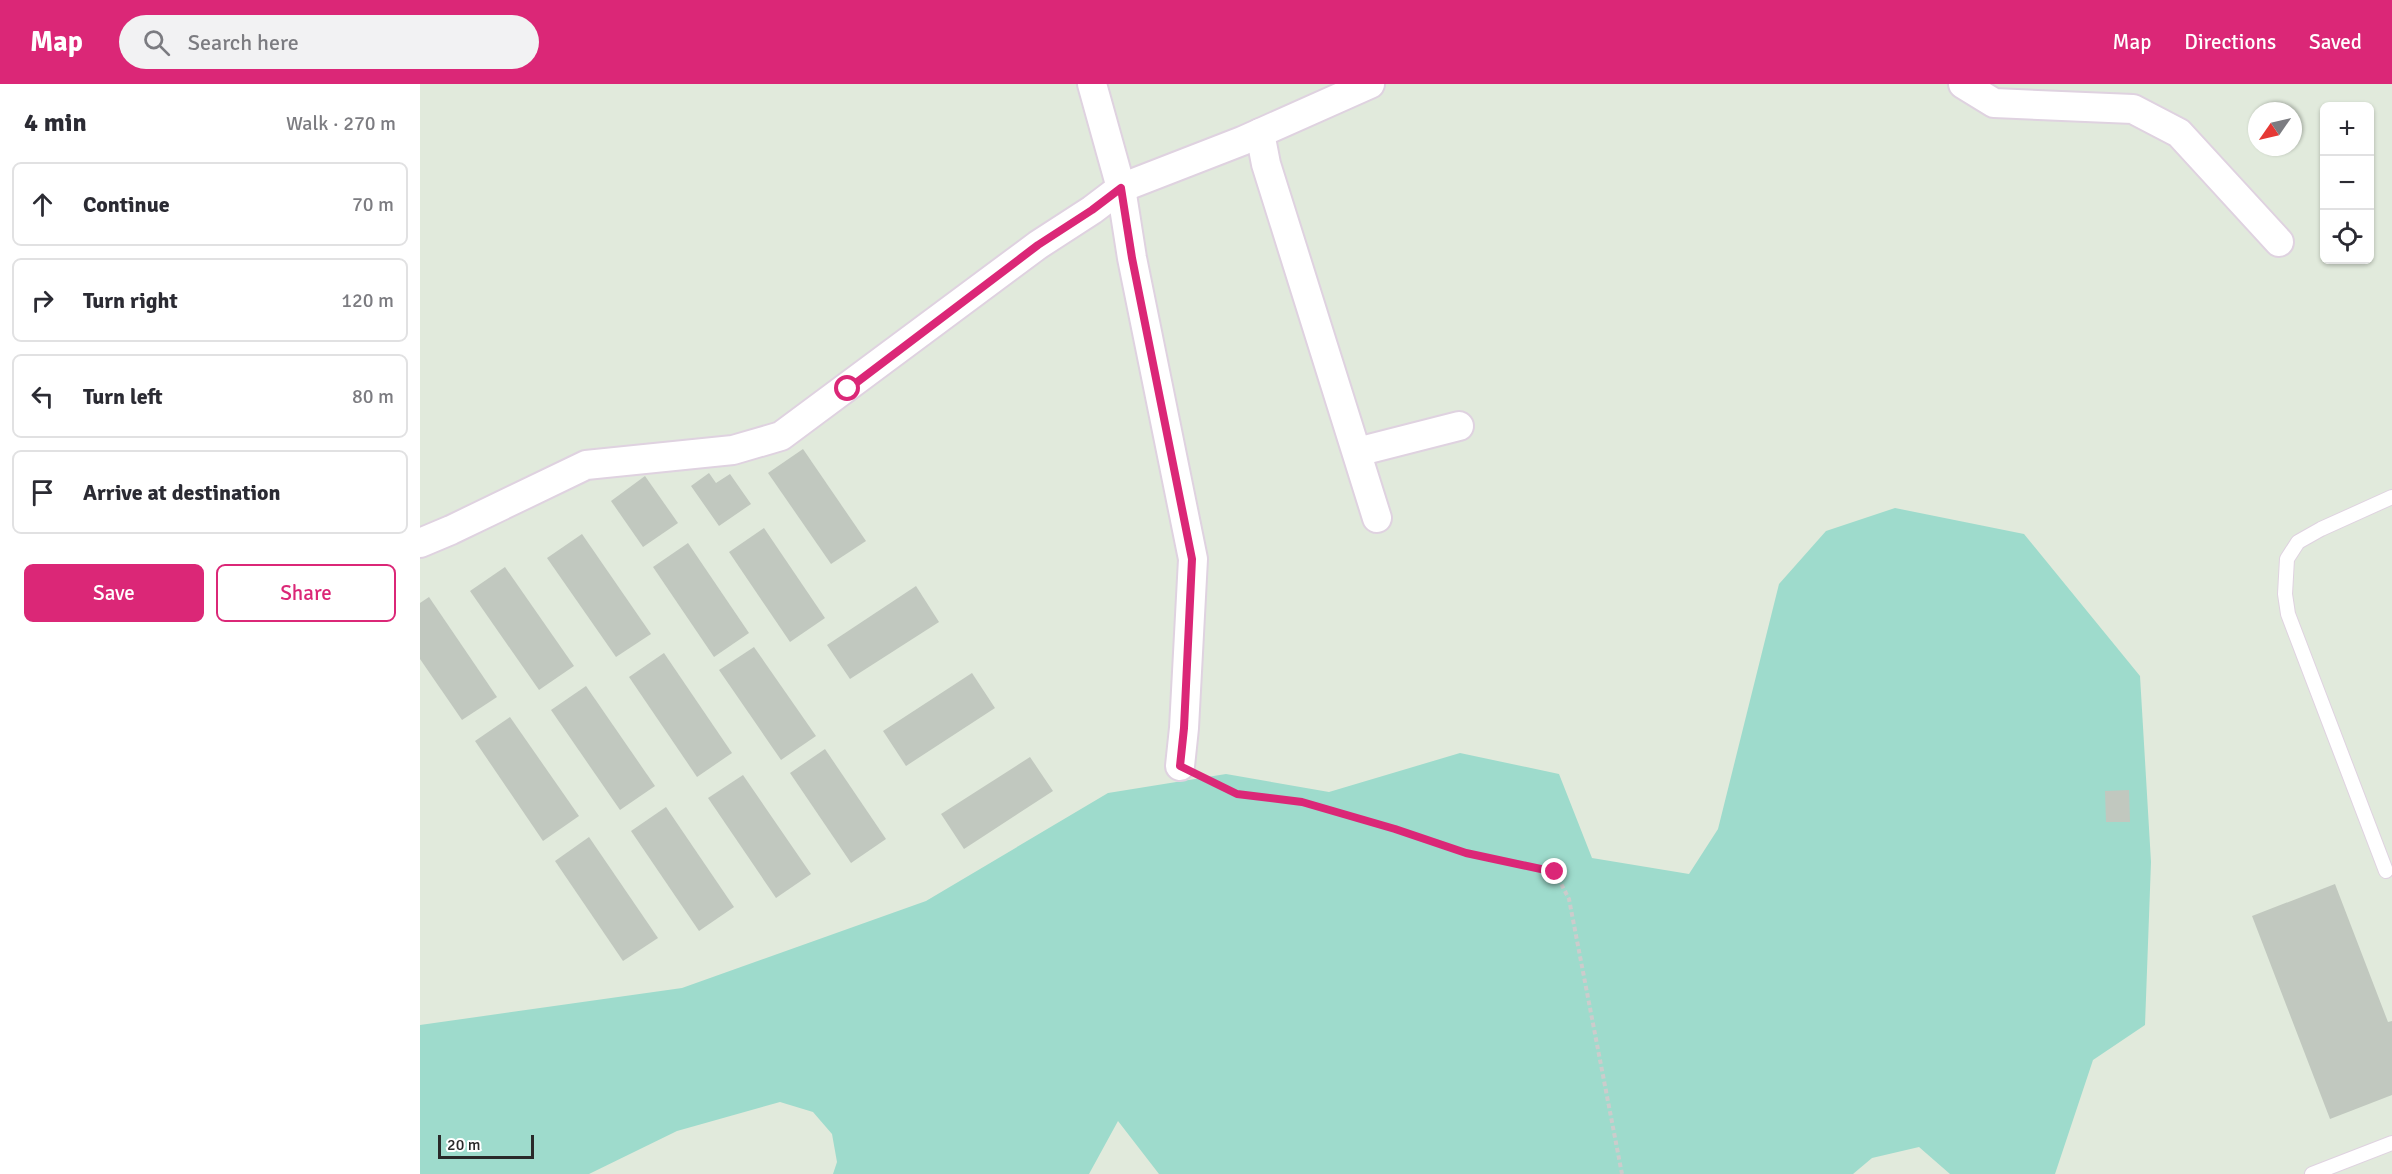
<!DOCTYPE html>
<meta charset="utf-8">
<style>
:root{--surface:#fff;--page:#f2f2f3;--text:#2b2b33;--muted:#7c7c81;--line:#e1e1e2;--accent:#db2777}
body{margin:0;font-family:Signika,sans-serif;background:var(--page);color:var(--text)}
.controls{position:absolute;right:18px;top:18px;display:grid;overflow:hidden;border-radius:9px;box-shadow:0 2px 4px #0004}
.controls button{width:54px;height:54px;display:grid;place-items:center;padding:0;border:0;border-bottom:2px solid var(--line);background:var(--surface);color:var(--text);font:30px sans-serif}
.compass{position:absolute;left:1828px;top:18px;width:54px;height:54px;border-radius:50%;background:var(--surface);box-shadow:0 2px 4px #0004;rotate:236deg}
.scale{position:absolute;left:18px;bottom:15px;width:96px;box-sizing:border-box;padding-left:6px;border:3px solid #292929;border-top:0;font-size:16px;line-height:21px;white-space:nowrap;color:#292929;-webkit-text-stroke:4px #fff;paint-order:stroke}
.stop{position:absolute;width:18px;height:18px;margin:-14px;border:4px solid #db2777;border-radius:50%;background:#fff}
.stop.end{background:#db2777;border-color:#fff;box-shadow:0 2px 6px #0008}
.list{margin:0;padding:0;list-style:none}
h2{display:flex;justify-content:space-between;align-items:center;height:78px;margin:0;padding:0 24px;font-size:26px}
h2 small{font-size:20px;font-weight:400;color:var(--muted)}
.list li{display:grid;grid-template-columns:39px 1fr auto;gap:18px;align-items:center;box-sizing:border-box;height:84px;margin:0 12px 12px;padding:0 12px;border:2px solid var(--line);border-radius:9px}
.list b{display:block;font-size:22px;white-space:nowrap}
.list em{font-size:20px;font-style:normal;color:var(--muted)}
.actions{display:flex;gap:12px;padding:18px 24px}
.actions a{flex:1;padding:14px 0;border:2px solid var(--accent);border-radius:9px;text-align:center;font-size:21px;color:var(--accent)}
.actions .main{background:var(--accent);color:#fff}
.icon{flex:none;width:33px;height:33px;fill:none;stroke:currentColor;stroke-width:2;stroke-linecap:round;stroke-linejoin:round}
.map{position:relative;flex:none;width:1972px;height:1090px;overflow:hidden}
header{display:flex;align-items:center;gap:36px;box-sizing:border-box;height:84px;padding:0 30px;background:var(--accent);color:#fff}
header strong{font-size:28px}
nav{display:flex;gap:33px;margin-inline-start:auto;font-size:21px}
.search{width:420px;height:54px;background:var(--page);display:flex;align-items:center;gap:15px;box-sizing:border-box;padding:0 21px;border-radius:33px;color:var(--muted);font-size:22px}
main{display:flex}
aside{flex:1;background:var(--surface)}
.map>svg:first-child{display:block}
.green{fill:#9edbcc}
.building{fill:#c1c8bf}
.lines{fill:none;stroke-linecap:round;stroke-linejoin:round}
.lane-casing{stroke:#dfd2e0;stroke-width:16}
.street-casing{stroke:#dfd2e0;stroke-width:32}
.path{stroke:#ccc;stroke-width:4;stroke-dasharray:4.5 3;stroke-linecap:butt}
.lane{stroke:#fff;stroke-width:14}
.street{stroke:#fff;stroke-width:28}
.route{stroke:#db2777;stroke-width:8}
</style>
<header>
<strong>Map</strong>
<div class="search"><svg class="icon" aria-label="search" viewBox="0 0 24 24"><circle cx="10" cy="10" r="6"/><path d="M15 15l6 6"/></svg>Search here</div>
<nav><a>Map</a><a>Directions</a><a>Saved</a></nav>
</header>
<main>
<aside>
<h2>4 min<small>Walk · 270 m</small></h2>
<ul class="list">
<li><svg class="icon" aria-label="ahead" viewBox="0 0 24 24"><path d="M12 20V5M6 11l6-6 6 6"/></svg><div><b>Continue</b></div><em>70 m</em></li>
<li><svg class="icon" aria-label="right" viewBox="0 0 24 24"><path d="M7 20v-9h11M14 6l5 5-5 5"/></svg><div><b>Turn right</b></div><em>120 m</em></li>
<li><svg class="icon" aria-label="left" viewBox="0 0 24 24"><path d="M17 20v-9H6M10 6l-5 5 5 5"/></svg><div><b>Turn left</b></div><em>80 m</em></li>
<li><svg class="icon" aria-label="arrive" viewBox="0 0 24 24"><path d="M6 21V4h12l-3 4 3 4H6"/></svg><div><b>Arrive at destination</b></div></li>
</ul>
<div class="actions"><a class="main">Save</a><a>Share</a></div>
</aside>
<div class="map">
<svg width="1972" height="1090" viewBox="0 0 1972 1090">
<rect width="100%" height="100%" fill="#e1eadc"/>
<polygon class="green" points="1475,424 1604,450 1720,592 1731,778 1725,941 1673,976 1635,1090 1530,1090 1499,1063 1452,1074 1433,1090 739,1090 698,1037 669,1090 413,1090 417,1078 412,1050 393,1028 360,1018 257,1047 169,1090 0,1090 0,941 262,904 506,817 688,709 806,690 909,708 1040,669 1139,690 1172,774 1269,790 1298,745 1359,500 1406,447"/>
<g class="building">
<polygon points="383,365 446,457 411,480 348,389"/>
<polygon points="289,389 296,399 310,390 331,420 299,442 271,402"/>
<polygon points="225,392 258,439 223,463 191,417"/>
<polygon points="344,444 405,534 370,558 309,468"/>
<polygon points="162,450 231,550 196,573 127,474"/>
<polygon points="268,459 329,549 294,573 233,483"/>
<polygon points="85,483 154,582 119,606 50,507"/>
<polygon points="496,502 519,538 430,595 407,561"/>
<polygon points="9,513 77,613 42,636 0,575 0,519"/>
<polygon points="334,563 396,652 361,676 299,586"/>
<polygon points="244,569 312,669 277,693 209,593"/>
<polygon points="552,589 575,624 486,682 463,647"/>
<polygon points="166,602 235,702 200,726 131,626"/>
<polygon points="90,633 159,732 123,757 55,657"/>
<polygon points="405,665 466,755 431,779 370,689"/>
<polygon points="610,673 633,707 544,765 521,730"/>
<polygon points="323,691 391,790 356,814 288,714"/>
<polygon points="1709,706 1710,738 1686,738 1685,707"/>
<polygon points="246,723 314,823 279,847 211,747"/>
<polygon points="169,753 238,854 203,877 135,777"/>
<polygon points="1915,800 1968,938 1972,937 1972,1011 1910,1035 1832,832"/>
</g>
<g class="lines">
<g class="lane-casing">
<g id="lane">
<polyline points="1966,787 1868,530 1865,510 1867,475 1878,458 1901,445 1972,413"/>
<polyline points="1892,1090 1972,1059"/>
</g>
</g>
<g class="street-casing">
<g id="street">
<polyline points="672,0 701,104 712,174 773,475 764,644 760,682"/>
<polyline points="1543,0 1574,19 1713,25 1759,49 1859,158"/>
<polyline points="840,49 846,80 957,434"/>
<polyline points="937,368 1039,342"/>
<polyline points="0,459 31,446 166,381 313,366 361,352 618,161 672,126 701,104 822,57 950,0"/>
</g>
</g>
<polyline class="path" points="787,696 817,709 882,718 975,745 1046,769 1135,788 1149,815 1202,1090"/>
<use href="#lane" class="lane"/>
<use href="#street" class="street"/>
</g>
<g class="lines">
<polyline class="route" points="428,305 618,161 672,126 701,104 712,174 772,475 764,644 760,682 817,710 882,718 975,745 1046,769 1135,788"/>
</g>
</svg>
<div class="controls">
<button>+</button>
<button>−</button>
<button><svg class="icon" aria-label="locate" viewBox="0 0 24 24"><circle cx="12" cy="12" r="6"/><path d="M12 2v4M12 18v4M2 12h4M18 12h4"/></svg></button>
</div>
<svg class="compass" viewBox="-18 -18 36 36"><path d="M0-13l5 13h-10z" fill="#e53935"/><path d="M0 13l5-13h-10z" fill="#7c7c81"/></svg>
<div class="scale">20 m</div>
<div class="stop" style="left:428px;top:305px"></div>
<div class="stop end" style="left:1135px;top:788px"></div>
</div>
</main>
